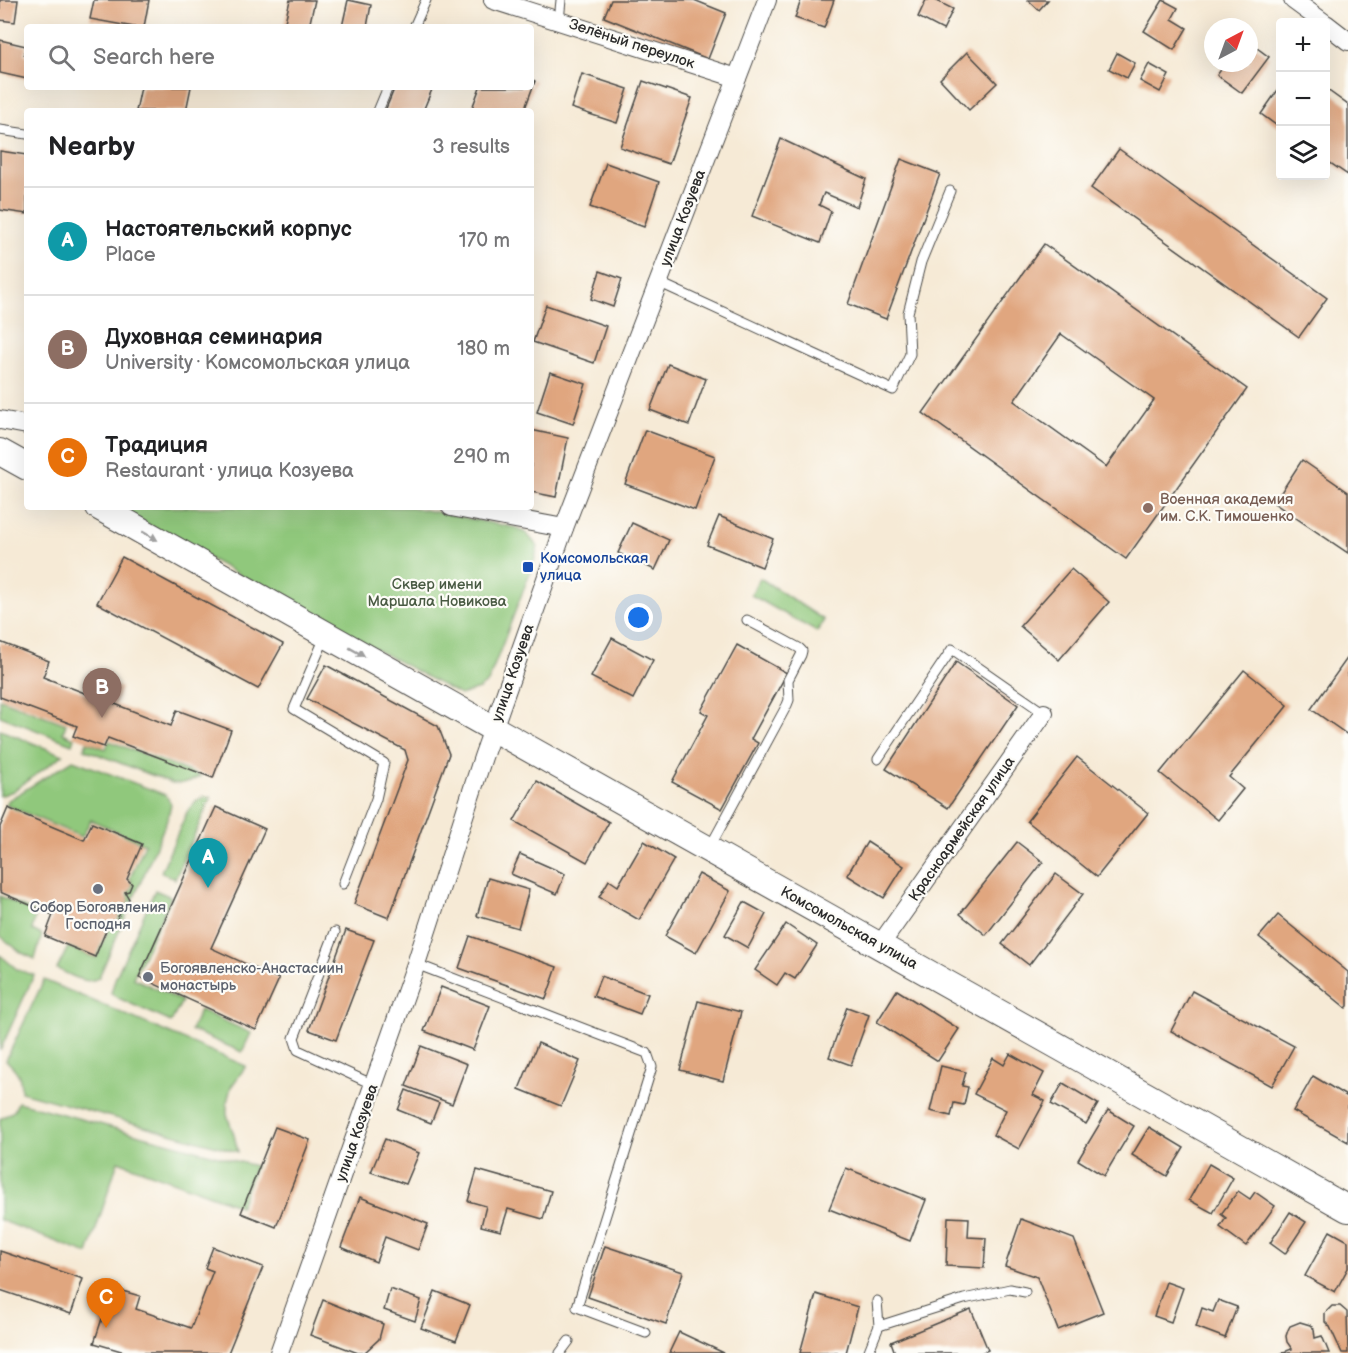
<!DOCTYPE html>
<meta charset="utf-8">
<style>
:root{--surface:#fff;--page:#f2f2f2;--text:#202124;--muted:#757577;--line:#e0e0e0;--accent:#c8321e}
body{margin:0;font-family:"Balsamiq Sans",sans-serif;background:var(--page);color:var(--text)}
.controls{position:absolute;right:18px;top:18px;display:grid;overflow:hidden;border-radius:6px;box-shadow:0 6px 24px #0002}
.controls button{width:54px;height:54px;display:grid;place-items:center;padding:0;border:0;border-bottom:2px solid var(--line);background:var(--surface);color:var(--text);font:30px sans-serif}
.compass{position:absolute;left:1204px;top:18px;width:54px;height:54px;border-radius:50%;background:var(--surface);box-shadow:0 6px 24px #0002;rotate:41deg}
.you{position:absolute;left:639px;top:618px;width:21px;height:21px;margin:-15px;border:4px solid #fff;border-radius:50%;background:#1a73e8;box-shadow:0 0 0 9px #1a73e833}
.badge{display:grid;place-items:center;width:39px;height:39px;border-radius:50%;background:var(--accent);color:#fff;font-size:20px;font-weight:700}
.pin{position:absolute;translate:-50% -50px;filter:drop-shadow(0 2px 3px #0008)}
.pin::after{content:'';position:absolute;top:32px;width:21px;height:18px;background:inherit;clip-path:polygon(0 0,100% 0,50% 100%)}
.list{margin:0;padding:0;list-style:none}
h2{display:flex;justify-content:space-between;align-items:center;height:78px;margin:0;padding:0 24px;font-size:26px}
h2 small{font-size:20px;font-weight:400;color:var(--muted)}
.list li{display:grid;grid-template-columns:39px 1fr auto;gap:18px;align-items:center;box-sizing:border-box;height:108px;padding:0 24px;border-top:2px solid var(--line)}
.list b{display:block;font-size:22px;white-space:nowrap}
.list p{margin:0;font-size:20px;white-space:nowrap;color:var(--muted)}
.list em{font-size:20px;font-style:normal;color:var(--muted)}
.icon{flex:none;width:33px;height:33px;fill:none;stroke:currentColor;stroke-width:2;stroke-linecap:round;stroke-linejoin:round}
.map{position:relative;flex:none;width:1348px;height:1353px;overflow:hidden}
.search{position:absolute;background:var(--surface);box-shadow:0 6px 24px #0002;left:24px;top:24px;width:510px;height:66px;display:flex;align-items:center;gap:15px;box-sizing:border-box;padding:0 21px;border-radius:6px;color:var(--muted);font-size:22px}
.panel{position:absolute;background:var(--surface);box-shadow:0 6px 24px #0002;left:24px;top:108px;width:510px;height:402px;border-radius:6px}
.map>svg:first-child{display:block}
.green{fill:#90c87c;stroke:#5e7a54;stroke-width:1.5}
.building{fill:#e0a67f;fill-rule:evenodd}
.lines{fill:none;stroke-linecap:round;stroke-linejoin:round}
.lane-casing{stroke:#494845;stroke-width:11}
.street-casing{stroke:#494845;stroke-width:20}
.secondary-casing{stroke:#494845;stroke-width:28}
.lane{stroke:#fff;stroke-width:9}
.street{stroke:#fff;stroke-width:18}
.secondary{stroke:#fff;stroke-width:26}
.oneway{fill:#a0a0a0}
.education-dot{fill:#8d6e63;stroke:#fdfcf7;stroke-width:2}
.transit-dot{fill:#1a4fb4;stroke:#fdfcf7;stroke-width:2}
.worship-dot{fill:#6b7280;stroke:#fdfcf7;stroke-width:2}
.labels{text-anchor:middle;dominant-baseline:central;stroke-width:4.5;stroke-linejoin:round;paint-order:stroke}
.street-label{font-size:15px;fill:#2b2b2b;stroke:#fdfcf7}
.education-label{font-size:15px;fill:#785e54;stroke:#fdfcf7;text-anchor:start}
.transit-label{font-size:15px;fill:#164399;stroke:#fdfcf7;text-anchor:start}
.park-label{font-size:15px;fill:#495a43;stroke:#fdfcf7}
.worship-label{font-size:15px;fill:#5b616d;stroke:#fdfcf7}
</style>
<div class="map">
<svg width="1348" height="1353" viewBox="0 0 1348 1353">
<rect width="100%" height="100%" fill="#fdfcf7"/>
<filter id="ink" filterUnits="userSpaceOnUse"><feTurbulence type="fractalNoise" baseFrequency=".0167" numOctaves="2"/><feDisplacementMap in="SourceGraphic" scale="12" xChannelSelector="R" yChannelSelector="G"/><feConvolveMatrix kernelMatrix="1 2 1 2 8 2 1 2 1" color-interpolation-filters="sRGB"/></filter>
<filter id="wash" filterUnits="userSpaceOnUse"><feTurbulence type="fractalNoise" baseFrequency=".008" numOctaves="4" result="noise"/><feDisplacementMap in="SourceGraphic" scale="24" xChannelSelector="R" yChannelSelector="G"/><feGaussianBlur stdDeviation="1.35" result="paint"/><feColorMatrix in="noise" values="0 0 0 0 0 0 0 0 0 0 0 0 0 0 0 0 0 1.4 0 .05"/><feComposite in="paint" operator="in"/></filter>
<g filter="url(#wash)">
<rect width="100%" height="100%" fill="#f6ead6"/>
<g class="green">
<polygon points="114,507 410,507 517,528 527,534 538,547 533,565 488,682 479,689 460,695"/>
<polygon points="760,578 824,620 817,632 751,595"/>
<polygon points="0,699 66,724 63,733 74,738 72,744 0,716"/>
<polygon points="0,730 63,755 13,791 0,796"/>
<path d="M109,741L200,776H201C191,781 183,785 172,783L84,749L87,742L106,749Z"/>
<path d="M73,760L166,795L171,804L168,817L146,870L99,977C87,987 70,974 57,969L68,947L96,958L110,925L117,922L120,917V911C127,907 132,901 128,893C134,889 133,883 130,878L145,844L91,820L82,837L6,805L7,801Z"/>
<polygon points="204,797 211,797 175,879 161,872 187,812 195,802"/>
<polygon points="155,890 171,897 133,978 182,1001 171,1022 116,997 111,993 115,979"/>
<polygon points="0,896 36,913 32,930 42,935 35,959 22,953 0,936"/>
<polygon points="0,955 18,970 34,975 0,1051"/>
<path d="M44,980L246,1066L231,1087L227,1102V1115L234,1135L238,1152L21,1092C21,1075 18,1072 6,1060Z"/>
<polygon points="200,1010 251,1033 242,1052 191,1030"/>
<polygon points="18,1102 255,1166 240,1206 118,1161 88,1254 0,1220 0,1119 14,1111"/>
</g>
<g id="blocks">
<g class="building">
<polygon points="0,0 18,0 15,22 0,20"/>
<polygon points="94,0 149,0 144,27 134,27 90,19"/>
<polygon points="290,0 315,0 309,27 284,26"/>
<polygon points="348,0 371,5 367,27 342,27"/>
<polygon points="611,0 694,0 726,13 708,59 604,17"/>
<polygon points="801,0 834,0 824,28 795,18"/>
<polygon points="926,0 935,0 953,9 943,30 918,17"/>
<polygon points="1028,0 1048,0 1039,10"/>
<polygon points="1163,0 1178,8 1172,19 1187,28 1174,50 1144,31"/>
<polygon points="0,40 26,46 24,54 27,55 27,79 0,73"/>
<polygon points="1249,42 1269,57 1242,93 1217,75 1226,63 1249,63"/>
<polygon points="967,52 997,83 969,110 940,79"/>
<polygon points="1117,53 1135,63 1127,78 1109,69"/>
<polygon points="1149,64 1169,75 1160,92 1140,81"/>
<polygon points="582,74 628,89 617,123 571,108"/>
<polygon points="531,79 535,81 524,111 471,111 480,87 531,87"/>
<polygon points="643,81 692,98 669,164 620,147"/>
<polygon points="141,87 191,87 186,111 136,111"/>
<polygon points="395,87 433,87 423,111 385,111"/>
<polygon points="1280,87 1280,128 1261,114"/>
<polygon points="1326,89 1348,105 1348,175 1326,160"/>
<polygon points="781,139 866,179 857,207 824,193 819,205 831,211 820,243 752,216"/>
<polygon points="1119,149 1327,298 1299,337 1091,188"/>
<polygon points="0,151 27,155 27,214 0,210"/>
<polygon points="901,159 940,174 886,319 848,304"/>
<polygon points="606,163 659,182 644,227 590,207"/>
<path d="M1044,244L1247,389L1126,559L923,413ZM1061,334L1154,400L1106,467L1014,401Z"/>
<polygon points="600,271 622,279 613,307 591,299"/>
<polygon points="546,305 606,326 594,363 533,342"/>
<polygon points="668,364 706,379 689,425 650,410"/>
<polygon points="550,372 586,384 573,424 537,412"/>
<polygon points="531,430 568,438 556,497 531,492"/>
<polygon points="645,430 715,456 695,510 625,484"/>
<polygon points="1302,460 1348,492 1348,553 1274,503"/>
<polygon points="719,516 773,539 762,567 707,545"/>
<polygon points="632,523 669,540 655,570 618,553"/>
<polygon points="122,557 283,644 258,689 97,603"/>
<polygon points="1071,569 1109,602 1059,660 1020,626"/>
<polygon points="612,638 653,660 633,699 591,677"/>
<polygon points="0,642 49,661 43,677 95,697 101,681 121,688 115,704 171,726 177,710 231,730 213,778 108,738 104,747 73,736 77,726 0,697"/>
<polygon points="737,645 787,673 751,739 758,743 722,809 672,782 708,715 701,711"/>
<polygon points="1348,657 1348,735 1311,709"/>
<polygon points="956,662 1018,705 948,808 886,769"/>
<polygon points="326,665 438,726 449,754 389,918 354,904 408,760 405,750 307,699"/>
<polygon points="1244,670 1288,705 1229,777 1243,789 1218,820 1160,773"/>
<polygon points="1077,757 1148,813 1097,877 1027,821"/>
<polygon points="537,781 609,822 587,862 514,821"/>
<polygon points="216,807 265,829 211,948 279,979 256,1030 139,977"/>
<polygon points="8,808 84,840 92,823 142,844 127,879 132,884 129,891 125,892 129,899 127,903 122,909 118,910 120,913 116,921 109,923 95,957 45,936 53,915 0,892 0,827"/>
<polygon points="644,841 674,859 639,920 599,897 609,880 618,886"/>
<polygon points="867,842 904,866 884,898 847,875"/>
<polygon points="1017,842 1043,862 986,935 960,914"/>
<polygon points="520,854 565,874 557,894 511,874"/>
<polygon points="699,874 730,891 696,953 665,936"/>
<polygon points="1056,874 1083,894 1029,965 1002,944"/>
<polygon points="488,878 529,890 518,928 477,916"/>
<polygon points="744,902 766,914 748,948 725,935"/>
<polygon points="1278,915 1348,972 1348,1006 1346,1008 1259,937"/>
<polygon points="786,924 817,945 795,979 785,973 777,985 755,970"/>
<polygon points="346,930 374,940 336,1040 309,1030"/>
<polygon points="470,936 557,967 546,999 459,968"/>
<polygon points="601,976 648,994 640,1014 593,996"/>
<polygon points="441,987 490,1006 473,1050 424,1031"/>
<polygon points="897,990 959,1029 938,1061 877,1022"/>
<polygon points="1192,991 1294,1046 1272,1086 1171,1031"/>
<polygon points="698,1001 741,1012 723,1081 680,1070"/>
<polygon points="847,1007 869,1015 851,1065 829,1057"/>
<polygon points="538,1043 580,1061 561,1106 519,1089"/>
<polygon points="421,1046 467,1064 452,1104 406,1086"/>
<polygon points="1010,1054 1044,1073 1033,1095 1045,1101 1019,1149 993,1135 1006,1110 974,1094 993,1058 1004,1065"/>
<polygon points="941,1066 966,1072 962,1086 968,1087 964,1105 954,1103 951,1116 930,1111"/>
<polygon points="1313,1076 1348,1097 1348,1142 1293,1111"/>
<polygon points="1063,1083 1098,1104 1086,1124 1051,1104"/>
<polygon points="406,1090 439,1103 431,1123 398,1110"/>
<polygon points="1108,1110 1134,1126 1104,1176 1078,1160"/>
<polygon points="275,1127 310,1140 276,1227 241,1213"/>
<polygon points="1149,1127 1184,1148 1167,1176 1132,1155"/>
<polygon points="385,1139 419,1153 406,1184 371,1172"/>
<polygon points="1209,1164 1233,1178 1213,1213 1189,1200"/>
<polygon points="846,1168 926,1200 910,1241 829,1209"/>
<polygon points="477,1170 551,1191 543,1219 508,1209 501,1231 481,1226 486,1206 468,1201"/>
<polygon points="1238,1191 1250,1199 1255,1192 1275,1206 1246,1246 1220,1227 1226,1218 1221,1214"/>
<polygon points="360,1197 428,1224 418,1250 385,1237 376,1262 341,1247"/>
<polygon points="1290,1212 1306,1222 1285,1254 1270,1243"/>
<polygon points="948,1217 969,1218 968,1237 986,1238 984,1268 946,1266"/>
<polygon points="1021,1219 1074,1239 1103,1312 1058,1330 1037,1277 1005,1266"/>
<polygon points="1330,1231 1348,1241 1348,1268 1335,1292 1305,1276"/>
<polygon points="605,1246 683,1272 666,1324 588,1297"/>
<polygon points="213,1247 263,1267 228,1353 128,1353 94,1343 112,1288 140,1296 136,1309 191,1328 213,1271 205,1268"/>
<polygon points="0,1251 83,1279 71,1314 0,1290"/>
<polygon points="1166,1282 1183,1288 1171,1322 1154,1316"/>
<polygon points="390,1289 421,1300 415,1321 384,1310"/>
<polygon points="435,1291 470,1305 456,1341 421,1328"/>
<polygon points="816,1294 858,1307 846,1353 800,1353"/>
<polygon points="323,1300 383,1324 379,1339 364,1353 358,1353 310,1335"/>
<polygon points="1218,1300 1237,1307 1225,1338 1196,1327 1202,1308 1213,1312"/>
<polygon points="1332,1306 1340,1306 1347,1312 1348,1353 1342,1353 1330,1327 1325,1322 1325,1313"/>
<polygon points="971,1309 988,1350 981,1353 895,1353 891,1342"/>
<polygon points="1300,1322 1310,1325 1314,1329 1315,1338 1322,1336 1329,1353 1281,1353 1292,1349 1287,1342 1286,1336 1288,1330 1290,1326"/>
<polygon points="679,1332 724,1353 669,1353"/>
</g>
</g>
</g>
<g filter="url(#ink)">
<use href="#blocks" fill-opacity="0" stroke="#494845" stroke-width="1.5"/>
<g class="lines">
<g class="lane-casing">
<g id="lane">
<polyline points="559,21 561,0"/>
<polyline points="414,27 426,0"/>
<polyline points="378,111 388,87"/>
<polyline points="0,130 27,134"/>
<polyline points="658,282 893,390 910,354 908,313 921,262 950,191"/>
<polyline points="325,637 294,709 384,763 376,799 343,884"/>
<polyline points="878,759 952,649 1044,713"/>
<polyline points="710,847 787,705 789,700 788,680 801,655 802,651 799,648 747,620"/>
<polyline points="335,932 294,1038 298,1050 374,1085"/>
<polyline points="416,964 647,1053 652,1067 577,1307 646,1333"/>
<polyline points="879,1326 964,1299 1010,1289 1025,1292"/>
<polyline points="560,1353 569,1341"/>
<polyline points="868,1353 879,1326 877,1301"/>
</g>
</g>
<g class="street-casing">
<g id="street">
<polyline points="493,0 737,78"/>
<polyline points="1293,0 1323,22"/>
<polyline points="1326,24 1348,41"/>
<polyline points="0,420 27,425"/>
<polyline points="451,507 564,528"/>
<polyline points="880,945 1044,713"/>
<polyline points="279,1353 416,964 483,757 564,528 767,0"/>
</g>
</g>
<g class="secondary-casing">
<g id="secondary">
<polyline points="0,452 27,467"/>
<polyline points="99,507 1348,1209"/>
</g>
</g>
<use href="#lane" class="lane"/>
<use href="#street" class="street"/>
<use href="#secondary" class="secondary"/>
</g>
<defs><path id="oneway-solid" d="M-6-.8H1V-3.2L6.5 0L1 3.2V.8H-6Z" transform="scale(1.5)"/></defs>
<g class="oneway">
<use href="#oneway-solid" transform="translate(150 536) rotate(29)"/>
<use href="#oneway-solid" transform="translate(357 652) rotate(29)"/>
</g>
</g>
<circle class="education-dot" cx="1148" cy="508" r="6"/>
<rect class="transit-dot" x="522" y="561" width="12" height="12" rx="3"/>
<g class="worship-dot">
<circle cx="98" cy="889" r="6"/>
<circle cx="148" cy="977" r="6"/>
</g>
<g class="labels">
<g class="street-label">
<text transform="translate(632 44) rotate(18)">Зелёный переулок</text>
<text transform="translate(683 218) rotate(-69)">улица Козуева</text>
<text transform="translate(513 673) rotate(-71)">улица Козуева</text>
<text transform="translate(962 829) rotate(-55)">Красноармейская улица</text>
<text transform="translate(849 928) rotate(29)">Комсомольская улица</text>
<text transform="translate(357 1133) rotate(-71)">улица Козуева</text>
</g>
<g class="education-label">
<text x="1160" y="499">Военная академия<tspan x="1160" dy="17">им. С.К. Тимошенко</tspan></text>
</g>
<g class="transit-label">
<text x="540" y="558">Комсомольская<tspan x="540" dy="17">улица</tspan></text>
</g>
<g class="park-label">
<text x="437" y="584">Сквер имени<tspan x="437" dy="17">Маршала Новикова</tspan></text>
</g>
<g class="worship-label">
<text x="98" y="907">Собор Богоявления<tspan x="98" dy="17">Господня</tspan></text>
<text x="160" y="968" text-anchor="start">Богоявленско-Анастасиин<tspan x="160" dy="17">монастырь</tspan></text>
</g>
</g>
</svg>
<div class="controls">
<button>+</button>
<button>−</button>
<button><svg class="icon" aria-label="layers" viewBox="0 0 24 24"><path d="M12 4l9 5-9 5-9-5zM3 14l9 5 9-5"/></svg></button>
</div>
<svg class="compass" viewBox="-18 -18 36 36"><path d="M0-13l5 13h-10z" fill="#e53935"/><path d="M0 13l5-13h-10z" fill="#757577"/></svg>
<div class="you"></div>
<div class="pin badge" style="left:208px;top:888px;background:#0f9aa8">A</div>
<div class="pin badge" style="left:102px;top:718px;background:#8d6e63">B</div>
<div class="pin badge" style="left:106px;top:1328px;background:#e8710a">C</div>
<div class="search"><svg class="icon" aria-label="search" viewBox="0 0 24 24"><circle cx="10" cy="10" r="6"/><path d="M15 15l6 6"/></svg>Search here</div>
<section class="panel">
<h2>Nearby<small>3 results</small></h2>
<ul class="list">
<li><span class="badge" style="background:#0f9aa8">A</span><div><b>Настоятельский корпус</b><p>Place</p></div><em>170 m</em></li>
<li><span class="badge" style="background:#8d6e63">B</span><div><b>Духовная семинария</b><p>University · Комсомольская улица</p></div><em>180 m</em></li>
<li><span class="badge" style="background:#e8710a">C</span><div><b>Традиция</b><p>Restaurant · улица Козуева</p></div><em>290 m</em></li>
</ul>
</section>
</div>
